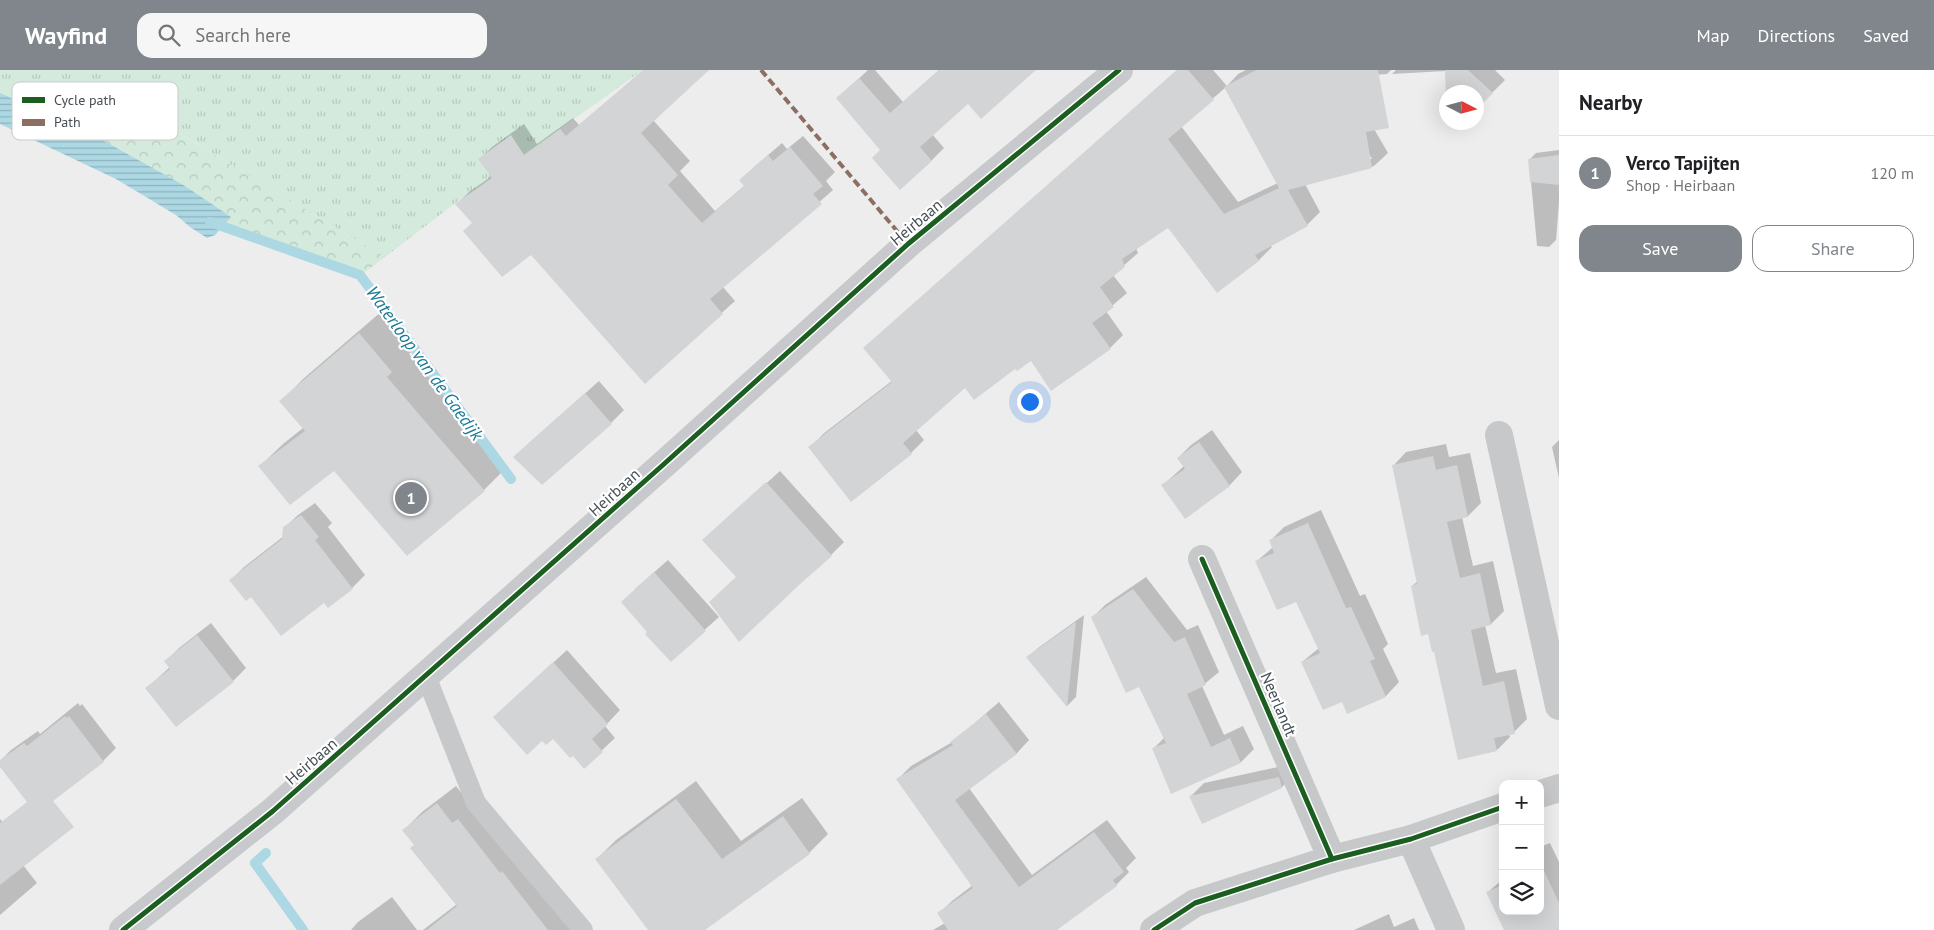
<!DOCTYPE html>
<meta charset="utf-8">
<style>
:root{--surface:#fff;--page:#f6f6f6;--text:#202124;--muted:#757577;--line:#e0e0e0;--accent:#80868b}
body{margin:0;font-family:"PT Sans",sans-serif;background:var(--page);color:var(--text)}
.controls{position:absolute;right:15px;bottom:15px;display:grid;overflow:hidden;border-radius:10px;box-shadow:0 5px 20px #0002}
.controls button{width:45px;height:45px;display:grid;place-items:center;padding:0;border:0;border-bottom:1px solid var(--line);background:var(--surface);color:var(--text);font:25px sans-serif}
.compass{position:absolute;left:1439px;top:15px;width:45px;height:45px;border-radius:50%;background:var(--surface);box-shadow:0 5px 20px #0002;rotate:96deg}
.you{position:absolute;left:1029px;top:331px;width:18px;height:18px;margin:-12px;border:4px solid #fff;border-radius:50%;background:#1a73e8;box-shadow:0 0 0 8px #1a73e833}
.badge{display:grid;place-items:center;width:32px;height:32px;border-radius:50%;background:var(--accent);color:#fff;font-size:16px;font-weight:700}
.pin{position:absolute;translate:-50% -50%;border:2px solid #fff;box-shadow:0 1px 5px #0006}
.list{margin:0;padding:0;list-style:none}
h2{display:flex;justify-content:space-between;align-items:center;height:65px;margin:0;padding:0 20px;font-size:21px}
h2 small{font-size:16px;font-weight:400;color:var(--muted)}
.list li{display:grid;grid-template-columns:32px 1fr auto;gap:15px;align-items:center;box-sizing:border-box;height:75px;padding:0 20px;border-top:1px solid var(--line)}
.list b{display:block;font-size:19px;white-space:nowrap}
.list p{margin:0;font-size:16px;white-space:nowrap;color:var(--muted)}
.list em{font-size:16px;font-style:normal;color:var(--muted)}
.actions{display:flex;gap:10px;padding:15px 20px}
.actions a{flex:1;padding:11px 0;border:1px solid var(--accent);border-radius:15px;text-align:center;font-size:18px;color:var(--accent)}
.actions .main{background:var(--accent);color:#fff}
.icon{flex:none;width:28px;height:28px;fill:none;stroke:currentColor;stroke-width:2;stroke-linecap:round;stroke-linejoin:round}
.map{position:relative;flex:none;width:1559px;height:860px;overflow:hidden}
header{display:flex;align-items:center;gap:30px;box-sizing:border-box;height:70px;padding:0 25px;background:var(--accent);color:#fff}
header strong{font-size:24px}
nav{display:flex;gap:28px;margin-inline-start:auto;font-size:18px}
.search{width:350px;height:45px;background:var(--page);display:flex;align-items:center;gap:12px;box-sizing:border-box;padding:0 18px;border-radius:15px;color:var(--muted);font-size:19px}
main{display:flex}
aside{flex:1;background:var(--surface)}
.map>svg:first-child{display:block}
.grass{fill:url(#grass-tufts)}
.forest{fill:url(#forest-crowns)}
.water{fill:url(#water-rules)}
.shadow{fill:#0003;fill-rule:evenodd}
.lines{fill:none;stroke-linecap:round;stroke-linejoin:round}
.stream{stroke:#acd8e4;stroke-width:10}
.building{fill:#d3d4d6}
.service{stroke:#c7c8ca;stroke-width:20}
.minor{stroke:#c7c8ca;stroke-width:28}
.secondary{stroke:#c7c9cc;stroke-width:28}
.quiet{stroke:#8d6e63;stroke-width:4;stroke-dasharray:8 4;stroke-linecap:butt}
.cycleway-casing{stroke:#fff;stroke-width:8}
.cycleway{stroke:#1b5e20;stroke-width:5}
.labels{text-anchor:middle;dominant-baseline:central;stroke-width:4.5;stroke-linejoin:round;paint-order:stroke}
.street-label{font-size:16px;fill:#464f56;stroke:#fff}
.water-label{font-size:18px;font-style:italic;fill:#1c7a94;stroke:#fff}
.key{fill:#fff;stroke:#c8cacc;stroke-width:1}
.key-label{font-size:14px;fill:#464f56}
</style>
<header>
<strong>Wayfind</strong>
<div class="search"><svg class="icon" aria-label="search" viewBox="0 0 24 24"><circle cx="10" cy="10" r="6"/><path d="M15 15l6 6"/></svg>Search here</div>
<nav><a>Map</a><a>Directions</a><a>Saved</a></nav>
</header>
<main>
<div class="map">
<svg width="1559" height="860" viewBox="0 0 1559 860">
<defs>
<pattern id="grass-tufts" width="24" height="20" patternUnits="userSpaceOnUse" patternTransform="scale(1.25)"><rect width="24" height="20" fill="#d3eadc"/><path d="M3 7l-1-3M5 7V3M7 7l1-3M15 17l-1-3M17 17v-4M19 17l1-3" fill="none" stroke="#b6cabf"/></pattern>
<pattern id="forest-crowns" width="20" height="18" patternUnits="userSpaceOnUse" patternTransform="scale(1.25)"><rect width="20" height="18" fill="#d3eadc"/><path d="M2 6a3 3 0 1 1 6 0M12 15a3 3 0 1 1 6 0" fill="none" stroke="#b6cabf"/></pattern>
<pattern id="water-rules" width="6" height="5" patternUnits="userSpaceOnUse" patternTransform="scale(1.25)"><rect width="6" height="5" fill="#acd8e4"/><path d="M0 2.5h6" fill="none" stroke="#8eb2bc"/></pattern>
</defs>
<rect width="100%" height="100%" fill="#ededed"/>
<polygon class="grass" points="0,0 643,0 454,134 385,187 144,42 76,84 0,46"/>
<polygon class="forest" points="143,42 385,187 361,205 359,210 223,158 76,84"/>
<polygon class="water" points="0,23 95,66 185,116 231,147 215,165 207,168 190,157 176,145 116,109 0,54"/>
<g class="shadow">
<polygon points="644,0 707,0 653,50 690,91 680,101 715,141 745,115 741,110 754,97 782,73 787,79 803,66 835,102 826,111 833,120 723,217 735,231 645,312 531,183 473,153 457,134 469,122 492,106 480,89 492,77 524,54 537,74 573,48 579,55"/>
<polygon points="868,0 875,0 903,32 939,0 1034,0 968,32 932,64 944,78 931,91 882,79 851,16"/>
<path d="M1177,0H1213L1227,16L1238,4L1246,0H1318L1369,89H1372L1321,0H1340L1388,83L1374,96L1305,114L1320,142L1307,155L1270,175L1272,177L1259,190L1217,221L1168,156L1136,178L1138,183L1113,205L1127,223L1106,241L1123,265L1110,278L1031,289L965,317L916,360L924,370L911,383L810,378L823,364L893,310L865,278ZM1225,18L1278,113L1238,132L1181,56Z"/>
<polygon points="1357,0 1391,0 1387,4 1358,6"/>
<polygon points="1396,0 1495,0 1505,10 1476,39 1476,22 1447,22 1446,1 1392,4"/>
<polygon points="1559,80 1559,133 1556,170 1549,177 1537,176 1529,90 1536,83"/>
<polygon points="382,241 414,279 409,284 507,397 484,420 334,399 260,396 283,374 303,358 281,332 303,309"/>
<polygon points="599,311 624,340 611,353 528,374"/>
<polygon points="1212,360 1242,402 1229,416 1163,415 1184,396 1178,388 1191,375"/>
<polygon points="1559,370 1559,408 1552,377"/>
<polygon points="1446,374 1449,387 1470,383 1481,433 1468,446 1462,447 1473,496 1493,491 1504,541 1491,554 1485,555 1496,603 1516,599 1527,649 1514,662 1509,664 1510,667 1497,680 1435,580 1412,516 1418,511 1393,396 1406,382"/>
<polygon points="780,401 844,472 831,485 737,507 704,470"/>
<polygon points="315,433 332,453 328,457 365,505 352,518 324,531 251,525 231,510 244,497 284,466 284,458 298,445"/>
<polygon points="1321,440 1360,526 1365,524 1388,574 1383,579 1399,612 1386,626 1348,643 1343,630 1302,592 1319,578 1296,530 1257,491 1273,477 1270,471 1284,457"/>
<polygon points="668,490 719,547 671,590 649,562 635,519"/>
<polygon points="1146,507 1187,560 1198,555 1219,602 1202,616 1224,665 1243,656 1254,679 1241,692 1172,722 1153,679 1164,668 1140,616 1092,548 1105,535"/>
<polygon points="1084,545 1076,627 1067,636 1028,588 1038,578"/>
<polygon points="211,553 246,598 233,611 147,618 170,597 166,591 179,578"/>
<polygon points="567,580 620,640 605,656 615,668 584,697 573,684 553,667 542,670 494,647"/>
<polygon points="999,632 1029,670 1017,683 969,718 1032,805 1107,750 1136,788 1126,798 1129,802 1116,815 1055,860 933,860 945,853 939,843 952,831 973,815 898,709 911,696 954,671"/>
<polygon points="78,633 80,636 82,634 116,678 103,691 37,742 0,695 0,691 11,680 38,661 40,664"/>
<polygon points="1292,694 1295,704 1282,717 1191,726 1204,713"/>
<polygon points="696,711 741,771 802,728 828,764 809,783 703,860 649,860 597,789 616,770"/>
<polygon points="456,716 471,735 580,860 423,860 457,834 404,760 422,742"/>
<polygon points="0,749 31,786 23,795 37,813 0,845"/>
<polygon points="1550,773 1559,792 1559,860 1505,860 1488,822 1503,809 1503,841 1540,841 1540,777"/>
<polygon points="392,827 417,860 351,860 358,852"/>
<polygon points="1389,844 1394,857 1414,848 1419,860 1354,860"/>
</g>
<g class="lines">
<g class="stream">
<polyline points="210,152 360,205 511,409"/>
<polyline points="266,783 255,793 303,860"/>
</g>
</g>
<g class="building">
<polygon points="643,0 709,0 641,63 678,105 668,115 702,153 744,116 739,110 768,85 773,91 790,77 823,116 813,124 822,134 710,229 723,244 645,314 531,185 502,207 463,161 472,153 455,134 492,108 478,89 511,65 524,85 560,59 566,66"/>
<polygon points="939,0 1036,0 981,49 968,34 920,77 932,91 900,120 872,88 880,80 836,28 859,8 890,43"/>
<polygon points="1177,0 1188,0 1214,30 1168,69 1224,144 1279,118 1224,17 1256,0 1378,0 1389,58 1366,62 1372,98 1288,120 1308,156 1255,185 1259,191 1217,223 1168,158 1122,189 1125,197 1100,217 1114,237 1092,253 1111,279 1051,321 1031,291 1017,301 1015,299 974,330 965,318 903,373 912,384 851,432 808,377 892,312 863,278"/>
<polygon points="1445,0 1468,0 1493,23 1476,40 1476,22 1446,22 1446,30"/>
<polygon points="1559,85 1559,115 1530,112 1528,89"/>
<polygon points="359,263 392,302 387,307 485,421 407,486 334,401 290,435 258,396 305,361 279,331"/>
<polygon points="585,323 612,354 542,415 513,387"/>
<polygon points="1199,372 1230,416 1185,449 1161,415 1185,399 1177,388"/>
<polygon points="1433,386 1436,400 1457,395 1468,447 1447,452 1460,508 1480,503 1491,555 1471,560 1483,616 1504,611 1515,664 1494,668 1497,681 1458,690 1434,582 1432,582 1428,564 1421,566 1411,516 1417,514 1392,395"/>
<polygon points="766,412 832,486 799,515 739,572 709,532 736,507 702,470"/>
<polygon points="301,445 319,467 315,470 353,519 328,538 324,533 281,566 251,527 246,531 229,510 282,469 283,457"/>
<polygon points="1308,453 1346,538 1351,537 1375,589 1370,591 1386,627 1347,644 1342,632 1323,640 1301,592 1320,583 1296,532 1277,540 1255,491 1274,483 1269,470"/>
<polygon points="654,502 706,561 671,592 645,564 647,562 621,532"/>
<polygon points="1133,519 1174,572 1185,567 1206,615 1187,624 1211,677 1230,668 1241,693 1171,724 1152,678 1166,673 1139,617 1126,623 1091,547"/>
<polygon points="1076,552 1067,637 1026,587"/>
<polygon points="197,565 234,612 176,657 145,618 170,599 164,591"/>
<polygon points="553,592 608,654 592,669 603,682 584,699 573,686 570,688 553,669 546,675 542,671 527,685 493,647"/>
<polygon points="986,644 1017,684 955,730 1019,817 1094,762 1124,802 1113,810 1117,816 1057,860 948,860 937,843 973,818 896,709 953,675 950,672"/>
<polygon points="65,646 67,648 69,646 104,692 53,731 74,757 0,815 0,753 27,732 0,697 0,690 24,673 27,676"/>
<polygon points="1279,707 1282,718 1202,754 1189,726"/>
<polygon points="676,729 722,789 783,746 810,784 705,860 648,860 595,789"/>
<polygon points="437,733 452,753 458,749 500,803 502,801 548,860 427,860 457,836 410,778 414,775 402,760"/>
<polygon points="1540,792 1559,833 1559,860 1504,860 1486,822 1503,815 1503,841 1540,841"/>
</g>
<g class="lines">
<polyline class="service" points="426,606 476,733 583,860"/>
<g class="minor">
<polyline points="1499,365 1559,636"/>
<polyline points="1202,489 1332,789"/>
<polyline points="1540,724 1559,718"/>
<polyline points="1411,769 1451,860"/>
<polyline points="1154,860 1195,833 1332,789 1411,769 1503,737"/>
</g>
<polyline class="secondary" points="123,860 273,741 664,394 908,174 1119,0"/>
<polyline class="quiet" points="761,0 908,174"/>
<g class="cycleway-casing">
<g id="cycleway">
<polyline points="1202,489 1332,789"/>
<polyline points="123,860 273,741 664,394 908,174 1119,0"/>
<polyline points="1154,860 1195,833 1332,789 1411,769 1503,737"/>
</g>
</g>
<use href="#cycleway" class="cycleway"/>
</g>
<g class="labels">
<g class="street-label">
<text transform="translate(916 152) rotate(-40)">Heirbaan</text>
<text transform="translate(614 422) rotate(-42)">Heirbaan</text>
<text transform="translate(1279 634) rotate(67)">Neerlandt</text>
<text transform="translate(311 691) rotate(-41)">Heirbaan</text>
</g>
<g class="water-label">
<text transform="translate(425 293) rotate(54)">Waterloop van de Gaedijk</text>
</g>
</g>
<rect x="12" y="12" width="166" height="58" rx="8" class="key"/>
<rect x="22" y="27" width="23" height="6" fill="#1b5e20"/>
<rect x="22" y="49" width="23" height="7" fill="#8d6e63"/>
<g class="key-label">
<text x="54" y="35">Cycle path</text>
<text x="54" y="57">Path</text>
</g>
</svg>
<div class="controls">
<button>+</button>
<button>−</button>
<button><svg class="icon" aria-label="layers" viewBox="0 0 24 24"><path d="M12 4l9 5-9 5-9-5zM3 14l9 5 9-5"/></svg></button>
</div>
<svg class="compass" viewBox="-18 -18 36 36"><path d="M0-13l5 13h-10z" fill="#e53935"/><path d="M0 13l5-13h-10z" fill="#757577"/></svg>
<div class="you"></div>
<div class="pin badge" style="left:411px;top:428px">1</div>
</div>
<aside>
<h2>Nearby<small></small></h2>
<ul class="list">
<li><span class="badge">1</span><div><b>Verco Tapijten</b><p>Shop · Heirbaan</p></div><em>120 m</em></li>
</ul>
<div class="actions"><a class="main">Save</a><a>Share</a></div>
</aside>
</main>
